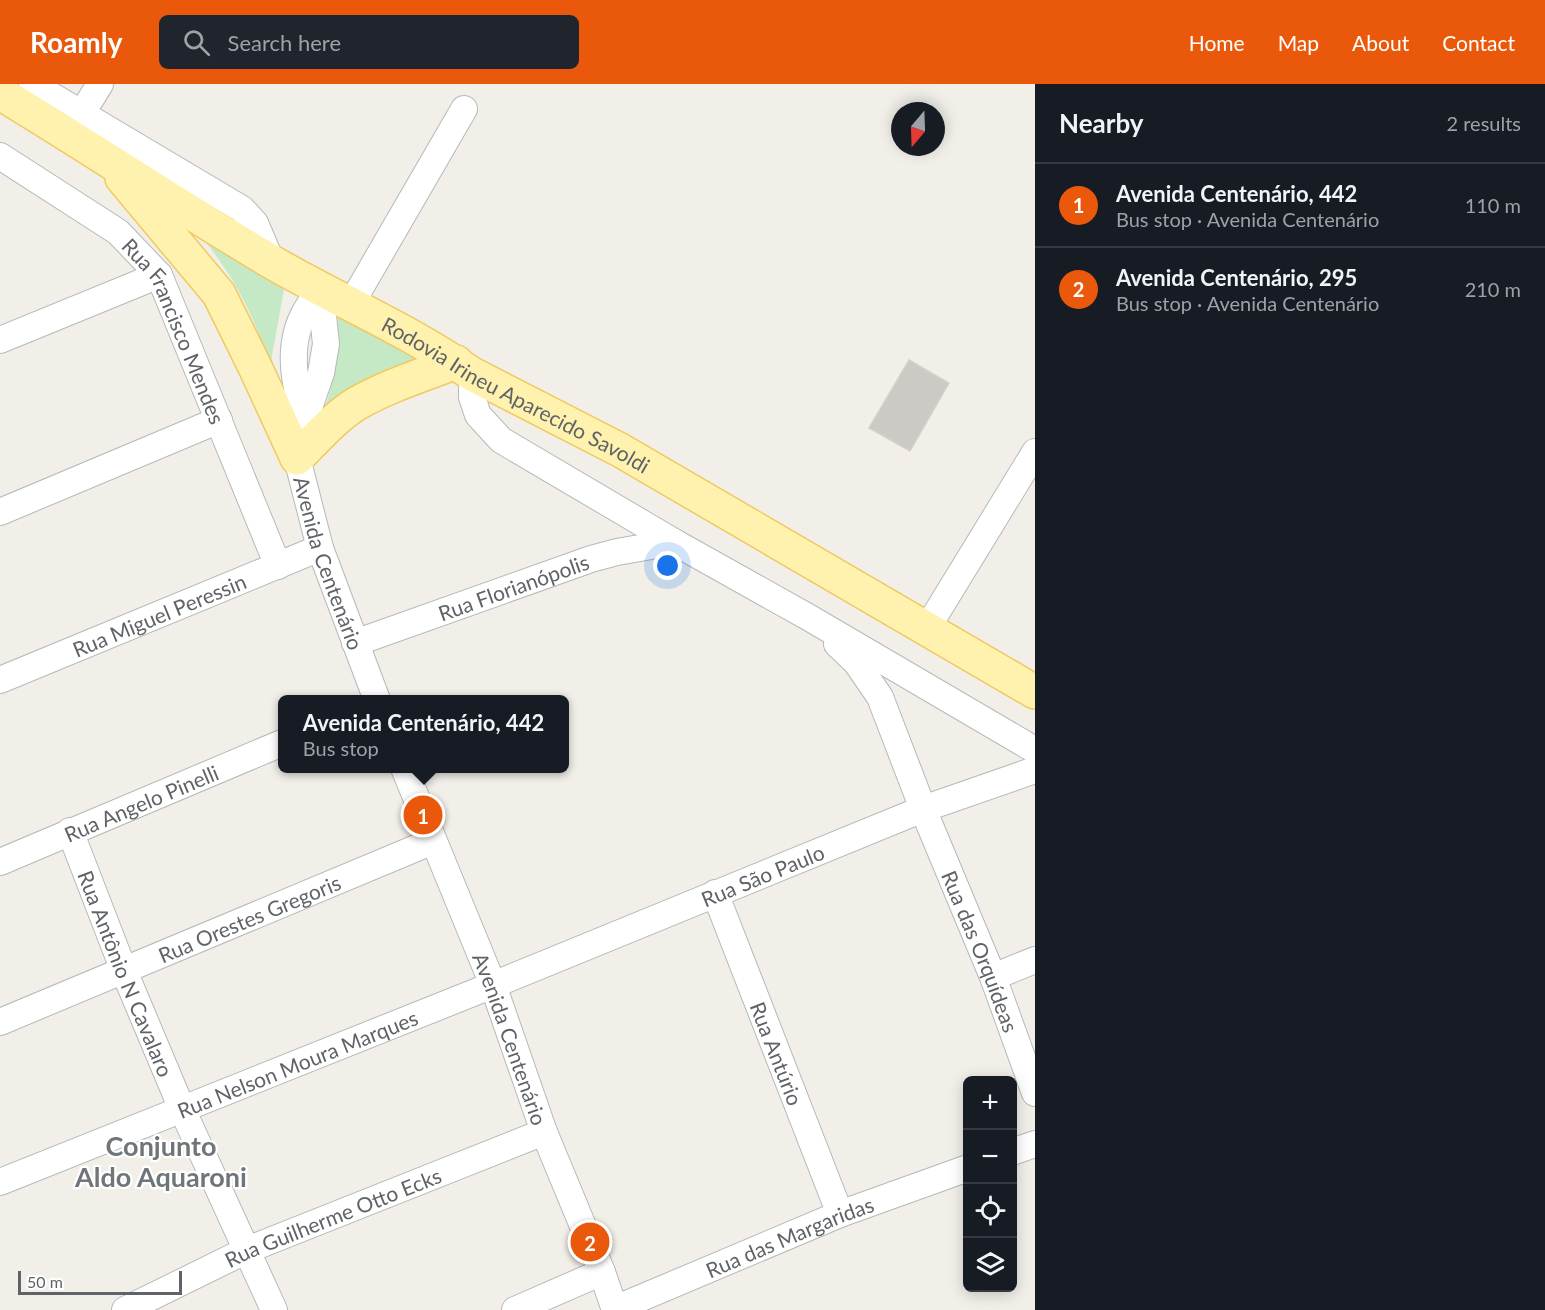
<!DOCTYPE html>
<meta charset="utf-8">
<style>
:root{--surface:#171b24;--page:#20242c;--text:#f1f3f6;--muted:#9ea1a6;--line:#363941;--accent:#ea580c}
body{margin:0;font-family:Lato,sans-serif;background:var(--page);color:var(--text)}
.controls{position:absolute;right:18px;bottom:18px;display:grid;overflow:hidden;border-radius:9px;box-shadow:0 3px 15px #0003}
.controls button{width:54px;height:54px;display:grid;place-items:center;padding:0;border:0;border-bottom:2px solid var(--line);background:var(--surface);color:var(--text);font:30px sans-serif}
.compass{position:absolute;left:891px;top:18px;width:54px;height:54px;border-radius:50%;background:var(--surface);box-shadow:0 3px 15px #0003;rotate:199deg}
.scale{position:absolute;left:18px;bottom:15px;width:164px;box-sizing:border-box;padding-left:6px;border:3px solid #5f6368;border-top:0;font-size:16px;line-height:21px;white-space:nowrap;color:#5f6368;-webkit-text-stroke:4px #fff;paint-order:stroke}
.you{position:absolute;left:668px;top:482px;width:21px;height:21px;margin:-15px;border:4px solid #fff;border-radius:50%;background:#1a73e8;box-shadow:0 0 0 9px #1a73e833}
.badge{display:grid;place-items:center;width:39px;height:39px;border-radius:50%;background:var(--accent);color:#fff;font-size:20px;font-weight:700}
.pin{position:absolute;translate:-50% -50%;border:3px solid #fff;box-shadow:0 2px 6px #0006}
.popup{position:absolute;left:278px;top:611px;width:291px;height:78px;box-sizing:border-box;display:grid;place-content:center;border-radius:9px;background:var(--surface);filter:drop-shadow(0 2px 4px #0005);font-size:20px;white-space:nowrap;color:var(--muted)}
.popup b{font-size:22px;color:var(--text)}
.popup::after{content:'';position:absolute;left:50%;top:100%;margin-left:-12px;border:12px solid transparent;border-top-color:var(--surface)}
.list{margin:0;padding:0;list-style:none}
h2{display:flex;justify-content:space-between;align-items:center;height:78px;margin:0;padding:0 24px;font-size:26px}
h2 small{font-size:20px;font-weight:400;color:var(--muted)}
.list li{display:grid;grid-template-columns:39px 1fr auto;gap:18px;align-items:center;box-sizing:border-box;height:84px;padding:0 24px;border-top:2px solid var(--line)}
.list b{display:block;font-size:22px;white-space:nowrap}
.list p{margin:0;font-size:20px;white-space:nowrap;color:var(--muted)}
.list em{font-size:20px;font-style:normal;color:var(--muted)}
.icon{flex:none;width:33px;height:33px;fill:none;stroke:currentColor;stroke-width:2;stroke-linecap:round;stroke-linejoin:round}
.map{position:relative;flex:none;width:1035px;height:1226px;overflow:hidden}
header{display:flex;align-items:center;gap:36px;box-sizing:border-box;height:84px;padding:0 30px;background:var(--accent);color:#fff}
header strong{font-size:28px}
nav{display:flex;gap:33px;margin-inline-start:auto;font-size:21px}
.search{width:420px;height:54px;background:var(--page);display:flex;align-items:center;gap:15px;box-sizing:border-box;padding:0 21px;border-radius:9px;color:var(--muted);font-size:22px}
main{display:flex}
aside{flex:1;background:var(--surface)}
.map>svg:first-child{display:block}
.green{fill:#c5e8c5}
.building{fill:#cccac5;stroke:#d6d1c6;stroke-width:1.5}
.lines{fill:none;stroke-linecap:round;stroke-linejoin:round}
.minor-casing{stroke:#b5b8bc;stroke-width:28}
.major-casing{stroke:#f2c960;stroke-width:36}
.minor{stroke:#fff;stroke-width:26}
.major{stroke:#fff2af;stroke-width:33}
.labels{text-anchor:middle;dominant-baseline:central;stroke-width:4.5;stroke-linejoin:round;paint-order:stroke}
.street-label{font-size:21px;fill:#5f6368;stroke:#fff}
.district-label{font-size:27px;font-weight:bold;fill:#70757a;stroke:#fff}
</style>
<header>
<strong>Roamly</strong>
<div class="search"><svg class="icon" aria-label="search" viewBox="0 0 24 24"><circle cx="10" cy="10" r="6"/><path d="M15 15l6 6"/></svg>Search here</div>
<nav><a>Home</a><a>Map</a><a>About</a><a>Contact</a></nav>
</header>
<main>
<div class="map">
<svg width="1035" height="1226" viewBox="0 0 1035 1226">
<rect width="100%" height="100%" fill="#f1efe8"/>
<g class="green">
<path d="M199,150L284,205L270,283C255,232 233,190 199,150Z"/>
<path d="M337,226L434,281L324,327C335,293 340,262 337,226Z"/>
</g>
<polygon class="building" points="909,276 949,299 910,367 869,344"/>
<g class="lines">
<g class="minor-casing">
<g id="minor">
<polyline points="32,0 242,125 255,139 271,177"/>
<polyline points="82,29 100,0"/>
<path id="s1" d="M0,72L118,148L159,191L278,482"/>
<path id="s2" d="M320,204L326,260L321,289L304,338L297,374L320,464L377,616"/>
<polyline points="351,220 464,25"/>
<polyline points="0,256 159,191"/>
<polyline points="472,290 472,313 478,331 501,356 674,458 808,533 1035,666"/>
<path d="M304,337C296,302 286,266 303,232C308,222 315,213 320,204"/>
<polyline points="0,428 219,336"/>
<polyline points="926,546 1035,368"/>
<path id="s3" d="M355,559L591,475L617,468L674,458"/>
<path id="s4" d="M837,560L856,578L880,613L923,725L993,893L1035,1009"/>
<path id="s5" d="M0,596L320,464"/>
<path id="s6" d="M404,684L493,901L544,1048L602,1188L615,1226"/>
<path id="s7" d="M70,747L124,887L182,1025L274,1226"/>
<path id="s8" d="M0,778L282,659"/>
<path id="s9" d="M715,809L840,1130"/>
<polyline points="993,893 1035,876"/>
<path id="s10" d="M0,938L433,757"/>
<polyline points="1012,1068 1035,1060"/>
<path id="s11" d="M0,1098L493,901L923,725L1035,686"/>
<path id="s12" d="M615,1225L840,1130L968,1084"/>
<path id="s13" d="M125,1226L247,1166L544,1048"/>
<polyline points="515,1226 602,1188"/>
</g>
</g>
<g class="major-casing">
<g id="major">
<path id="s14" d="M0,9C91,64 179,123 270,177C337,216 409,246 472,290L620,366L1035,608"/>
<path d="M122,94L219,210L256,285L297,374C316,355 334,334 356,320C387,302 423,291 456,278"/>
</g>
</g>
<use href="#minor" class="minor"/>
<use href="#major" class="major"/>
</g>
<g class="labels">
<g class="street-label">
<text stroke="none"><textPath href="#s1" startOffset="256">Rua Francisco Mendes</textPath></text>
<text stroke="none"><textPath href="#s14" startOffset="598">Rodovia Irineu Aparecido Savoldi</textPath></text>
<text stroke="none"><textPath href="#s2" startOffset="284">Avenida Centenário</textPath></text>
<text stroke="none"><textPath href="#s3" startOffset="168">Rua Florianópolis</textPath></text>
<text stroke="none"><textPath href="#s5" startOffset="172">Rua Miguel Peressin</textPath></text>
<text stroke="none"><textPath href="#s8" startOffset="153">Rua Angelo Pinelli</textPath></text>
<text stroke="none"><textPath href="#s11" startOffset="822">Rua São Paulo</textPath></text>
<text stroke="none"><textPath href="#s10" startOffset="270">Rua Orestes Gregoris</textPath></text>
<text stroke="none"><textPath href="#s4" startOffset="342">Rua das Orquídeas</textPath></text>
<text stroke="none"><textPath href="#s7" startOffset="153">Rua Antônio N Cavalaro</textPath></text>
<text stroke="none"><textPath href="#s6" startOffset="291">Avenida Centenário</textPath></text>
<text stroke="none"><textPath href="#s9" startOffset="172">Rua Antúrio</textPath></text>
<text stroke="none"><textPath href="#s11" startOffset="320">Rua Nelson Moura Marques</textPath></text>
<text stroke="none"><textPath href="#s13" startOffset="228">Rua Guilherme Otto Ecks</textPath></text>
<text stroke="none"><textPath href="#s12" startOffset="189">Rua das Margaridas</textPath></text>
</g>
<g class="district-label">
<text x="161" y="1061">Conjunto<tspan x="161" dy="31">Aldo Aquaroni</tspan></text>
</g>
</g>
</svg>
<div class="controls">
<button>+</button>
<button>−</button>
<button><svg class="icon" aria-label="locate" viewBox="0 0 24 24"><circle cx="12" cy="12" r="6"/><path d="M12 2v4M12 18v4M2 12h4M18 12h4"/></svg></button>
<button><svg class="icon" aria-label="layers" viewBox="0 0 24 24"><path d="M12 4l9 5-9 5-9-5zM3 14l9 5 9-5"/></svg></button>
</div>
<svg class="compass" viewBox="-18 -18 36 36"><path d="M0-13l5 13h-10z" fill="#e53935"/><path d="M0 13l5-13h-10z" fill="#9ea1a6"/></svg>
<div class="scale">50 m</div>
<div class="you"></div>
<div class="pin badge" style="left:423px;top:731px">1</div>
<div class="popup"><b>Avenida Centenário, 442</b>Bus stop</div>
<div class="pin badge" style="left:590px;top:1158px">2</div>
</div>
<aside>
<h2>Nearby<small>2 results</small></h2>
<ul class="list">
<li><span class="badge">1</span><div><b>Avenida Centenário, 442</b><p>Bus stop · Avenida Centenário</p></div><em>110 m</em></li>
<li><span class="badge">2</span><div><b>Avenida Centenário, 295</b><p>Bus stop · Avenida Centenário</p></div><em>210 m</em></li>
</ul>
</aside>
</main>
